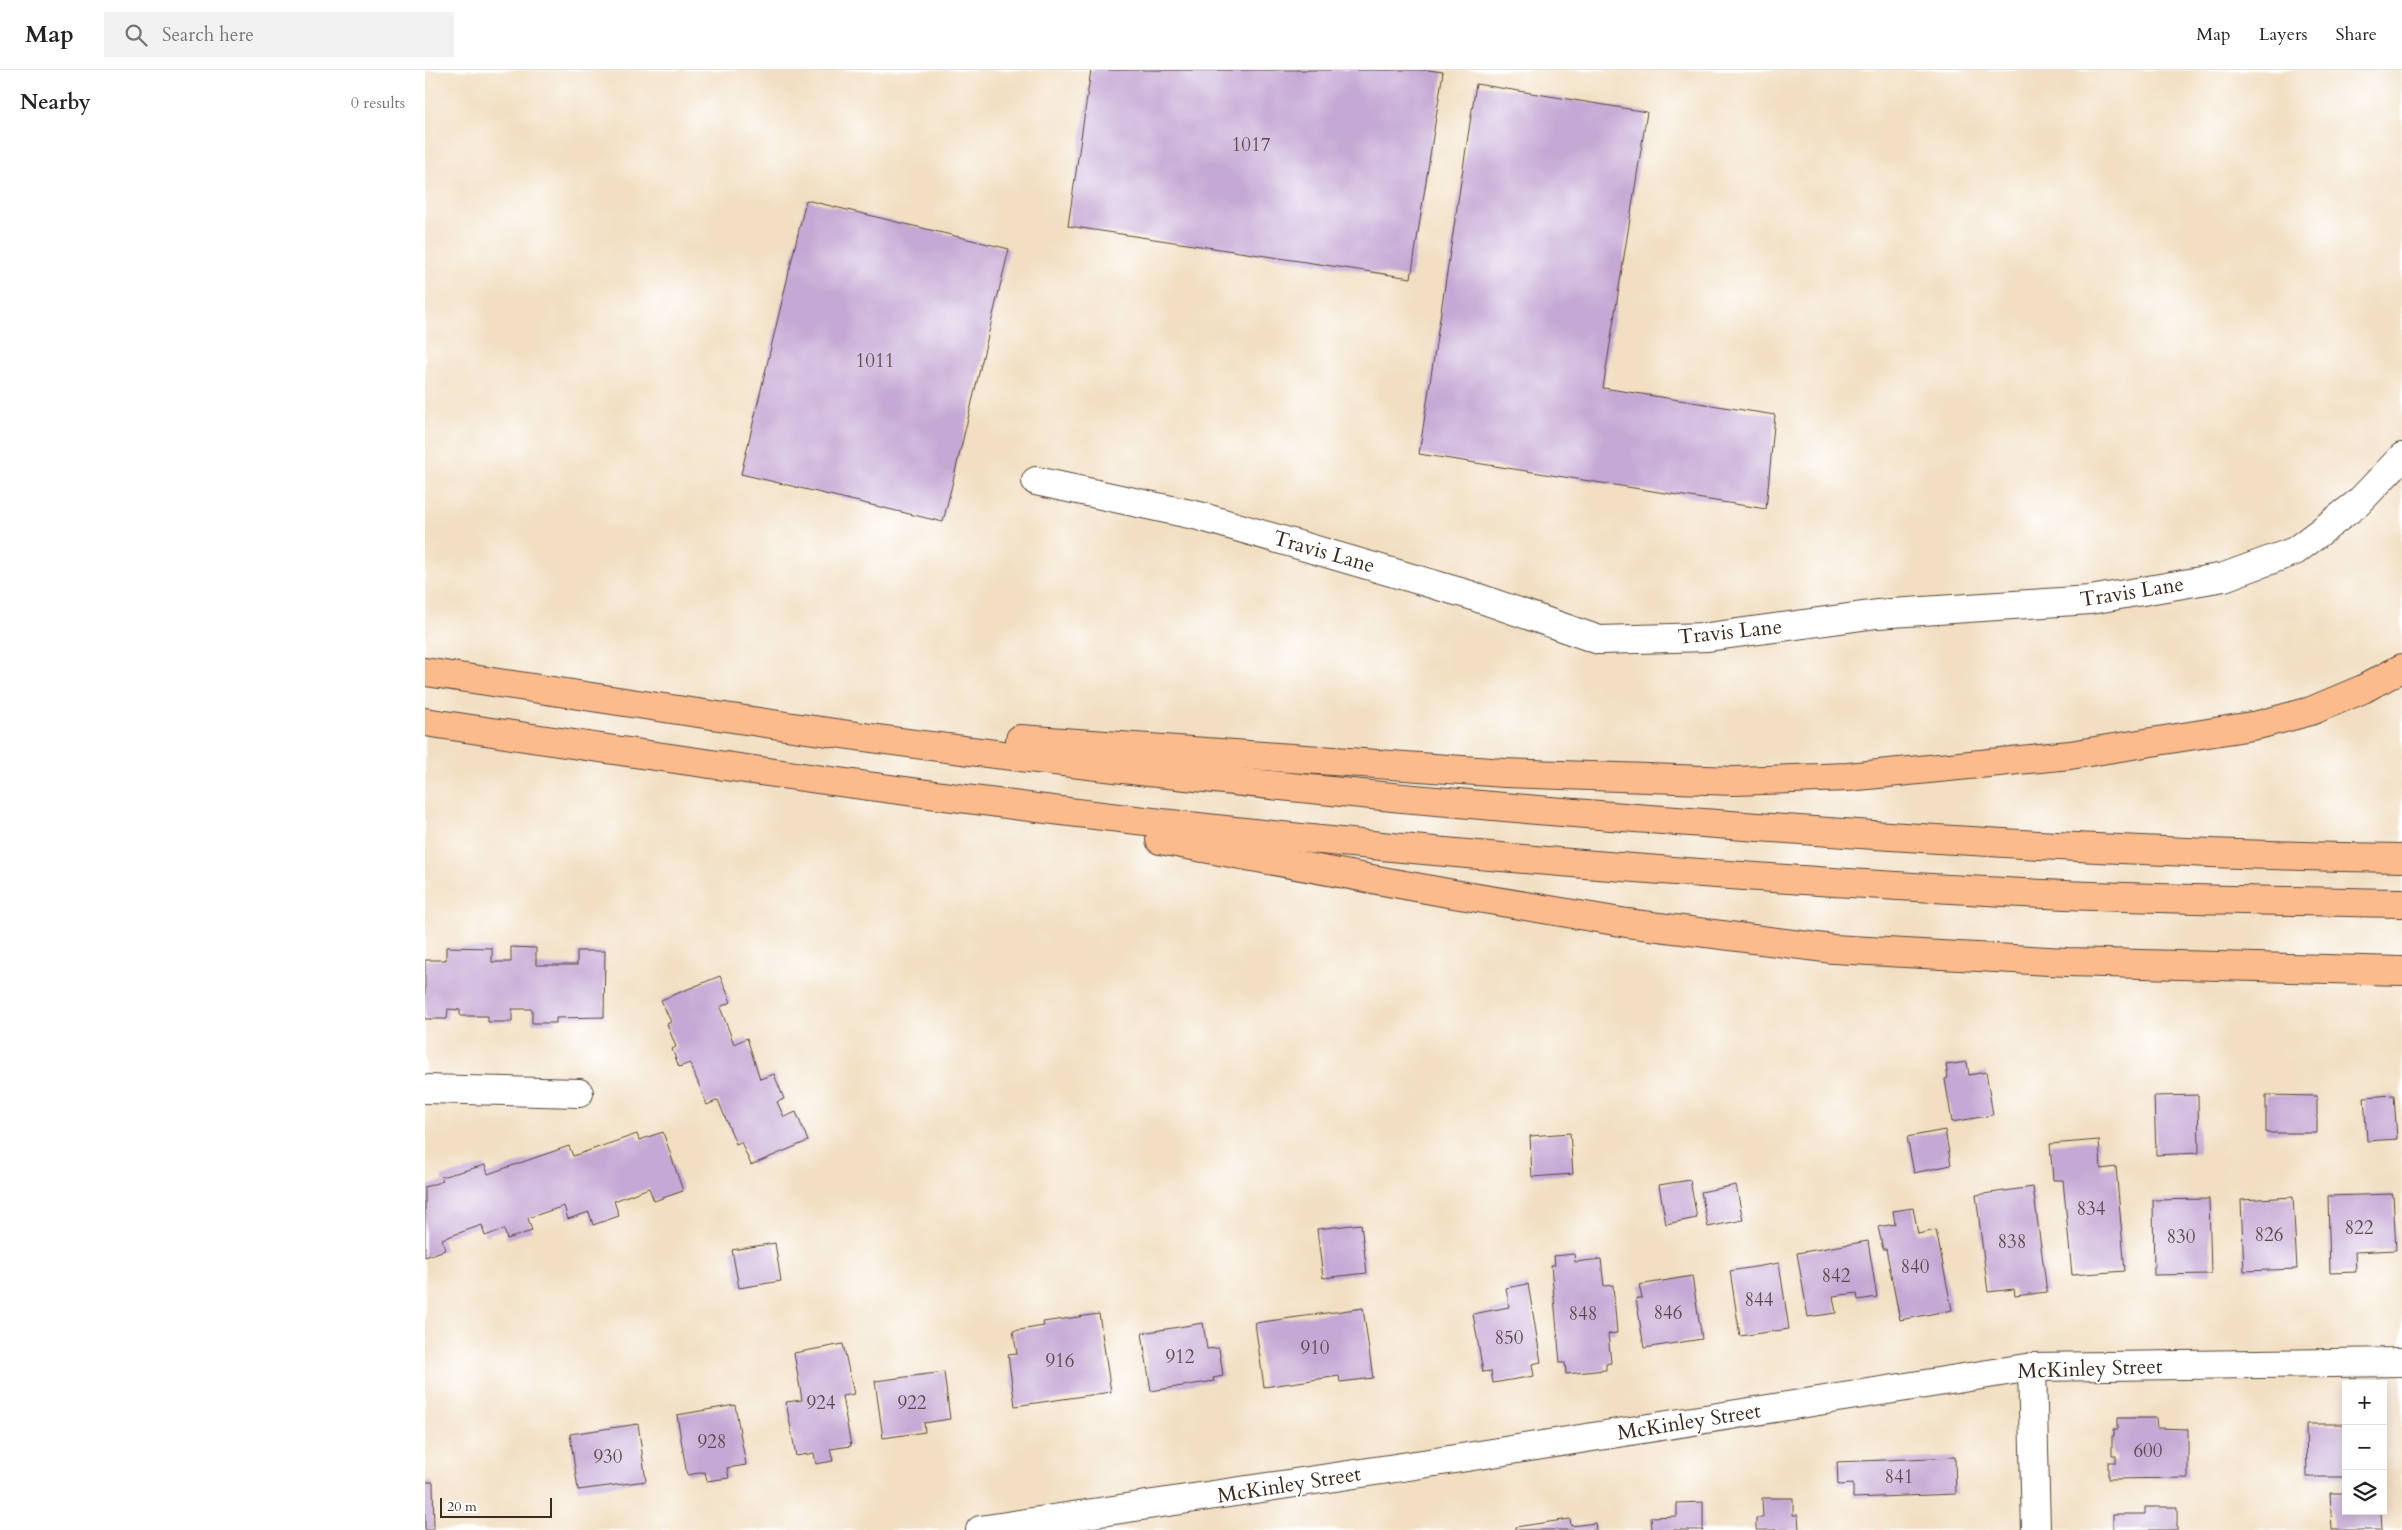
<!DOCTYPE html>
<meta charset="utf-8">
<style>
:root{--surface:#fff;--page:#f2f2f2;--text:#202124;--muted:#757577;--line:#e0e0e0}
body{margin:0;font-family:Cardo,serif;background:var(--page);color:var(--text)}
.controls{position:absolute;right:15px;bottom:15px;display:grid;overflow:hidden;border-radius:0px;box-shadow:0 2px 12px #0003}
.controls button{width:45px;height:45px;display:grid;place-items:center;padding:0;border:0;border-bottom:1px solid var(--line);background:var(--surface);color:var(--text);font:25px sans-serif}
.scale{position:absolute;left:15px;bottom:12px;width:112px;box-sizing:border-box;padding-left:5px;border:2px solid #3b2a1e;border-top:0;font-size:14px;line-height:18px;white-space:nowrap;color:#3b2a1e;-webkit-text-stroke:4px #fff;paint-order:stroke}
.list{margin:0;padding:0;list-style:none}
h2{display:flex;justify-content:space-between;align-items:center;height:65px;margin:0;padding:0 20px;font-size:21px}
h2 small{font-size:16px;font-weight:400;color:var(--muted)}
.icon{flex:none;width:28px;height:28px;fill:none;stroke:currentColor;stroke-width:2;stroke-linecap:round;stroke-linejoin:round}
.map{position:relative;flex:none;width:1977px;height:1460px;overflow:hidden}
header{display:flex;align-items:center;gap:30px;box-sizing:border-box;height:70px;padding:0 25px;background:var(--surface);border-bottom:1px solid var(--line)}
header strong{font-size:24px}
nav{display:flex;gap:28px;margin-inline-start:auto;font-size:18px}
.search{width:350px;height:45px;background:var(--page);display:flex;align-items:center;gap:12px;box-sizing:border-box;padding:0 18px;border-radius:0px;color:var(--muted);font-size:19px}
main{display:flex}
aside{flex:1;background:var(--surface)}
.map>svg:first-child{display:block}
.building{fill:#c5a8d4}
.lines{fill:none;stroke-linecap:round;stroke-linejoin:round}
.minor-casing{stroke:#564537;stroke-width:30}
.highway-casing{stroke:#564537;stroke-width:30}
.minor{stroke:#fff;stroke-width:28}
.highway{stroke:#fbbb8d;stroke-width:28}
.labels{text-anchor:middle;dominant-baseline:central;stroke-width:4;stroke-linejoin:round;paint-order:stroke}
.number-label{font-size:19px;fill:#5e4a4c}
.street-label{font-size:21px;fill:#3b2a1e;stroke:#fff}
</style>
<header>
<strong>Map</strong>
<div class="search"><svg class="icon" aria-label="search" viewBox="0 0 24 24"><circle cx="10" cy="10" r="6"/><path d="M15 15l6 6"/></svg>Search here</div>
<nav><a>Map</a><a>Layers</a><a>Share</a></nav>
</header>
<main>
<aside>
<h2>Nearby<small>0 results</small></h2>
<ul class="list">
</ul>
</aside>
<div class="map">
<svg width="1977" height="1460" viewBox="0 0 1977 1460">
<rect width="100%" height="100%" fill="#fff"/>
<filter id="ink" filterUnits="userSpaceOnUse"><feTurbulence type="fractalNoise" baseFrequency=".02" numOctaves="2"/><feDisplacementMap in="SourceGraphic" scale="10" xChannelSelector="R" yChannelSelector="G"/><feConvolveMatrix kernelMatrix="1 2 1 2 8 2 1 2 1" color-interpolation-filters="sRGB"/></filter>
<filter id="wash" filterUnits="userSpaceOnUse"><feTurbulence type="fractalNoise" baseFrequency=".0096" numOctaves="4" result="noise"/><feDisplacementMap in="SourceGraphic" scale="20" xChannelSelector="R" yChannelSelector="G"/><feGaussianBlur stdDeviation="1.12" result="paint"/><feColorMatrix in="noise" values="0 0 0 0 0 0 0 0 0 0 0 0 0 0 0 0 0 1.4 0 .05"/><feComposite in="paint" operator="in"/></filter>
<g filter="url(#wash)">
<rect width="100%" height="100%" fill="#f2dfc2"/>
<g id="blocks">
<g class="building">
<polygon points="666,0 1003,0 1018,2 986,208 643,156"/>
<polygon points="1051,14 1222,42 1178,318 1350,345 1341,439 994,384"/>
<polygon points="381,130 584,179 518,452 316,404"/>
<polygon points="21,877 67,878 67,892 86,892 86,877 111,878 111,895 152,895 152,881 180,881 179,947 131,948 131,953 107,953 107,939 87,939 87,952 63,952 63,946 35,946 35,940 23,939 22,949 0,949 0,890 21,890"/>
<polygon points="295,906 306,932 295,937 309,974 322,968 335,1009 349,1004 359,1029 352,1032 359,1047 371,1042 383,1071 326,1095 316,1072 311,1074 293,1030 282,1035 265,993 254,997 247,979 251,977 242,954 246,952 236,930"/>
<polygon points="1542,992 1544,1005 1561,1002 1568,1045 1527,1052 1520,1009 1523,1008 1521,995"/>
<polygon points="1773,1025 1774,1083 1731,1085 1729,1026"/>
<polygon points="1841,1025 1892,1026 1892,1063 1841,1063"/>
<polygon points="1969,1025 1972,1069 1942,1071 1939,1027"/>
<polygon points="1520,1060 1526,1095 1489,1103 1482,1067"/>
<polygon points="238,1062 258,1121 229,1131 224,1118 189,1131 194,1146 168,1155 164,1142 143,1149 139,1136 103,1148 107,1161 82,1169 79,1159 60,1166 57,1155 17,1169 20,1180 0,1187 0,1117 18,1111 16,1107 60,1095 63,1104 144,1076 148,1086 212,1064 214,1070"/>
<polygon points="1145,1063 1148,1104 1107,1107 1105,1066"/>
<polygon points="1674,1070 1676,1099 1691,1097 1700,1201 1647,1205 1638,1110 1628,1110 1625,1074"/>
<polygon points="1265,1110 1272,1148 1241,1154 1234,1115"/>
<polygon points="1311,1115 1318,1150 1283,1157 1276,1122"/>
<polygon points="1608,1117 1622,1222 1590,1226 1589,1219 1563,1222 1551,1125"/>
<polygon points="1968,1124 1971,1180 1930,1182 1931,1202 1905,1203 1903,1126"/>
<polygon points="1868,1127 1872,1199 1819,1201 1816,1130"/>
<polygon points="1784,1129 1786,1204 1729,1205 1728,1130"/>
<polygon points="1488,1138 1493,1164 1511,1160 1527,1240 1475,1250 1461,1179 1458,1179 1453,1157 1470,1154 1468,1141"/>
<polygon points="936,1154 942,1203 898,1208 892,1159"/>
<polygon points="1443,1171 1452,1227 1433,1230 1432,1223 1408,1226 1411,1243 1383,1247 1372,1183"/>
<polygon points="350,1173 356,1211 314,1218 307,1180"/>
<polygon points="1149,1184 1150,1192 1176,1189 1179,1216 1188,1215 1192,1263 1183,1264 1186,1293 1181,1294 1181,1300 1141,1304 1140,1293 1135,1293 1126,1195 1130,1195 1129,1186"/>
<polygon points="1354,1193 1364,1259 1315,1266 1305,1201"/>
<polygon points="1267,1206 1277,1269 1219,1278 1211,1228 1217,1228 1214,1215"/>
<polygon points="1103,1214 1116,1292 1107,1294 1109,1306 1068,1313 1066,1301 1058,1302 1048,1244 1084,1237 1081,1218"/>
<polygon points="938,1238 948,1308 915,1312 914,1306 839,1317 830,1253"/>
<polygon points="674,1244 686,1322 590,1336 583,1285 592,1284 588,1261 619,1256 618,1252"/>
<polygon points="778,1253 782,1279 794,1278 798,1306 788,1308 789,1311 726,1321 717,1263"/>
<polygon points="418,1274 429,1324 417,1326 426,1376 405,1379 408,1391 391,1394 389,1383 371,1386 361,1332 377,1330 369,1283"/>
<polygon points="519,1302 525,1349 499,1353 500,1362 458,1368 450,1311"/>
<polygon points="310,1335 321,1395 302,1398 304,1408 282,1411 280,1402 262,1405 252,1345"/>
<polygon points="1693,1348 1731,1348 1732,1358 1763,1359 1763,1408 1683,1409 1683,1392 1691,1392 1691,1386 1687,1385 1687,1366 1689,1366 1689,1359 1693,1359"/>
<polygon points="213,1354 221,1411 153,1420 145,1364"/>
<polygon points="1881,1354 1921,1354 1921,1407 1882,1407"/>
<polygon points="1530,1387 1531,1424 1428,1428 1428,1414 1413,1415 1412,1392"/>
<polygon points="0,1412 8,1412 9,1460 0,1460"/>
<polygon points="1905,1423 1921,1423 1921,1441 1956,1441 1957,1460 1907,1460"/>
<polygon points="1337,1428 1368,1428 1368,1445 1373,1445 1374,1460 1331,1460 1331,1448 1338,1448"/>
<polygon points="1278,1432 1278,1460 1227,1460 1226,1447 1252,1446 1252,1433"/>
<polygon points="1720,1437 1752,1437 1752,1460 1688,1460 1688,1444 1720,1444"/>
<polygon points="1145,1449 1146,1456 1170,1453 1171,1460 1090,1460 1090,1457"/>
</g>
</g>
</g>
<g filter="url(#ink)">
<use href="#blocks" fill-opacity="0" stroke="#564537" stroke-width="1"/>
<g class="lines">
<g class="minor-casing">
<g id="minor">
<polyline points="611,411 774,446 1045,525 1174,570 1283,567 1452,544 1665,530 1799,507 1870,481 1933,433 1977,387"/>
<polyline points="0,1019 154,1023"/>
<polyline points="1607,1297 1611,1460"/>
<polyline points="555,1460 1017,1391 1607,1297 1977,1292"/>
</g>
</g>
<g class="highway-casing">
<g id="highway">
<path d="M0,602C171,627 342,655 514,677C782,711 1050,737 1319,756C1538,772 1757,785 1977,788"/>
<path d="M0,652C260,691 520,729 782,758C1053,788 1325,809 1598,823C1724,829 1851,831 1977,833"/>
<polyline points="595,669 1080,703 1309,711 1423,707 1645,685 1833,655 1886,641 1938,619 1977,598"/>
<polyline points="735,770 1023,823 1202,853 1408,879 1642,892 1977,901"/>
</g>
</g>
<use href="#minor" class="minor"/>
<use href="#highway" class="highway"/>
</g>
</g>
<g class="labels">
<g class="number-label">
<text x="826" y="75">1017</text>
<text x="450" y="291">1011</text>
<text x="1666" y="1139">834</text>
<text x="1934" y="1158">822</text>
<text x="1844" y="1165">826</text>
<text x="1756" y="1167">830</text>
<text x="1587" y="1172">838</text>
<text x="1490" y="1197">840</text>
<text x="1411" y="1206">842</text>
<text x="1334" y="1230">844</text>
<text x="1243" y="1243">846</text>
<text x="1158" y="1244">848</text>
<text x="1084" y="1268">850</text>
<text x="890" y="1278">910</text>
<text x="755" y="1287">912</text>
<text x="635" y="1291">916</text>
<text x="396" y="1333">924</text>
<text x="487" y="1333">922</text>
<text x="287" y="1372">928</text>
<text x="1723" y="1381">600</text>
<text x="183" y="1387">930</text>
<text x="1474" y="1407">841</text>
</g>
<g class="street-label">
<text transform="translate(899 482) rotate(16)">Travis Lane</text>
<text transform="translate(1707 522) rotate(-9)">Travis Lane</text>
<text transform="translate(1305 562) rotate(-6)">Travis Lane</text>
<text transform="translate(1665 1299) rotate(-2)">McKinley Street</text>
<text transform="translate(1264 1352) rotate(-9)">McKinley Street</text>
<text transform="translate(864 1415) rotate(-9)">McKinley Street</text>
</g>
</g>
</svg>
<div class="controls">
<button>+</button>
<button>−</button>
<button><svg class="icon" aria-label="layers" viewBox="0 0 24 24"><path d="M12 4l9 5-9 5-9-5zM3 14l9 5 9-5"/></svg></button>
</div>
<div class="scale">20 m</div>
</div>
</main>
